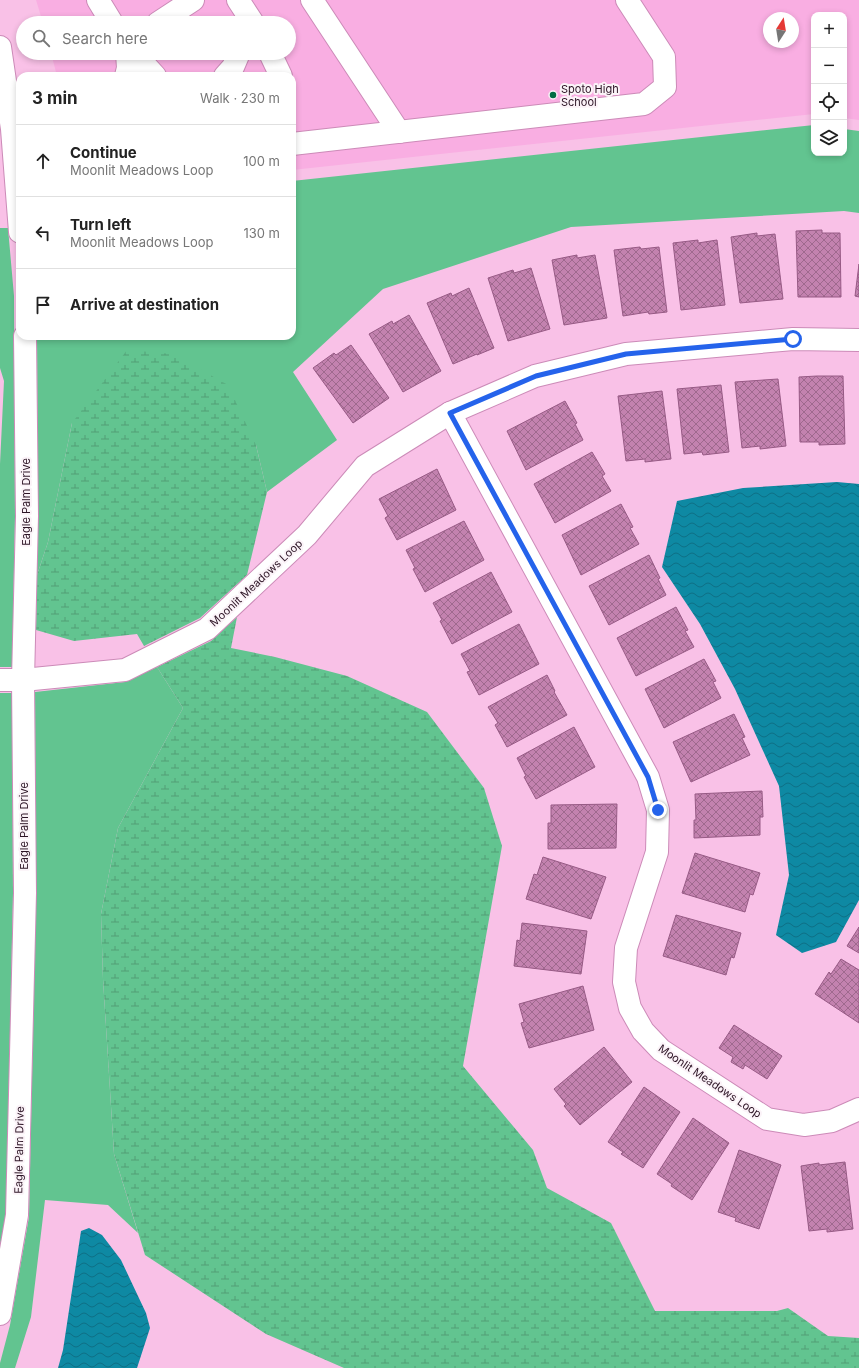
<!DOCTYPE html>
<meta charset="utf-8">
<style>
:root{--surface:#fff;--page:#f2f2f2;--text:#222;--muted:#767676;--line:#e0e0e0}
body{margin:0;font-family:Inter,sans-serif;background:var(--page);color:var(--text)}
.controls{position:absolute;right:12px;top:12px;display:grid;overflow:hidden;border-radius:8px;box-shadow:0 2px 6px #0003}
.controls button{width:36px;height:36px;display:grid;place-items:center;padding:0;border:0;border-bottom:1px solid var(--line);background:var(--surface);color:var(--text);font:20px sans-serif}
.compass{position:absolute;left:763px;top:12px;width:36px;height:36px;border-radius:50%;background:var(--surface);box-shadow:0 2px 6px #0003;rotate:12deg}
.stop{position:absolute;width:12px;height:12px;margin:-9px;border:3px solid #2563eb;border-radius:50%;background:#fff}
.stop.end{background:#2563eb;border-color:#fff;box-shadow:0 1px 4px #0008}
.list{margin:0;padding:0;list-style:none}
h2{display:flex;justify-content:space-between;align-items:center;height:52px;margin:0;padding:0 16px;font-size:17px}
h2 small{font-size:13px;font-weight:400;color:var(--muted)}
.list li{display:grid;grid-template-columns:26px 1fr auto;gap:12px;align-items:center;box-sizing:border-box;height:72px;padding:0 16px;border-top:1px solid var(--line)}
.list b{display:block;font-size:15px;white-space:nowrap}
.list p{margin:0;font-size:13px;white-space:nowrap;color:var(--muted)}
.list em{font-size:13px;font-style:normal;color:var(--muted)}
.icon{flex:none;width:22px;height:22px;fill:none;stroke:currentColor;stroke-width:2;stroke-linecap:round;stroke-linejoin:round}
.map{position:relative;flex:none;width:859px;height:1368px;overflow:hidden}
.search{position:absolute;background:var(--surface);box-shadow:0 2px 6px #0003;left:16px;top:16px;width:280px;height:44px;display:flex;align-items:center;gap:10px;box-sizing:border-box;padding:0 14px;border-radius:22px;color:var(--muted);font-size:15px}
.panel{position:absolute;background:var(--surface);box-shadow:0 2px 6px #0003;left:16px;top:72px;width:280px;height:268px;border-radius:12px}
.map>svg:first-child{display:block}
.built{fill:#f9aee2;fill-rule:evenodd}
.green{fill:#62c490}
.wetland{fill:url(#wetland-marsh)}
.water{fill:url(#water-waves)}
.building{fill:url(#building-cross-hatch);stroke:#975a85}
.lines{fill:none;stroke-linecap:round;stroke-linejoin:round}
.minor-casing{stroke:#cc8bb8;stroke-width:24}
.minor{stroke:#fff;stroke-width:22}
.route{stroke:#2563eb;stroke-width:5}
.poi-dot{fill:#026d44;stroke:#fbf3f8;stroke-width:1.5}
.labels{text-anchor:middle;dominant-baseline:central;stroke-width:4;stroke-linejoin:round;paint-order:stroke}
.poi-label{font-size:11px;fill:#2c1425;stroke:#fbf3f8;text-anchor:start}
.street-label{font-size:11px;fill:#2c1425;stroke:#fbf3f8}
</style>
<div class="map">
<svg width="859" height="1368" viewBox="0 0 859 1368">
<defs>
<pattern id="wetland-marsh" width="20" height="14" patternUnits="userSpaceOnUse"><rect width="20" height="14" fill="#62c490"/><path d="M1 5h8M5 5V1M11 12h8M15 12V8" fill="none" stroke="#519e75"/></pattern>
<pattern id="water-waves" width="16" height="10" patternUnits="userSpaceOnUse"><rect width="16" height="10" fill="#0e89a3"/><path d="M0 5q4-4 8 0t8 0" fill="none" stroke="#0e6f85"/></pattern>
<pattern id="building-cross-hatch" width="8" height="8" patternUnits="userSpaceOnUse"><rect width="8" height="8" fill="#c382af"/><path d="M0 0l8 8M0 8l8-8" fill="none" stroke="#9f698e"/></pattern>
</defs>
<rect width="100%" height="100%" fill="#f9c1e7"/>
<path class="built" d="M36,0H859V120L844,118V15H814V114L292,170V76H57L51,53H289V23H43ZM769,18H793V42H769Z"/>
<g class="green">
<polygon points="814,125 814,153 844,153 844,129 859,131 859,213 844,211 571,227 383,289 293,372 337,440 267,492 256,445 72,423 48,542 37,575 38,515 37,336 292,336 292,181"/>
<polygon points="0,228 8,228 14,296 15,517 12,667 0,667 0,464 4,381 0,368"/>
<polygon points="157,667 183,708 118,828 101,914 103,979 114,1154 138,1233 108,1205 45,1200 31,1317 15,1368 0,1368 0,1363 10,1325 29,1217 36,892 35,692 125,682"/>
<polygon points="0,693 12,693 13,893 6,1214 0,1246"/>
</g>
<g class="wetland">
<polygon points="127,350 173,354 228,385 256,445 267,492 247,575 200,618 144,646 137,634 74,641 36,630 37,575 48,542 72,423"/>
<polygon points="237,617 231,648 275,657 347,676 427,712 484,788 502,846 463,1066 533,1150 547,1188 611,1223 655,1311 777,1311 788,1308 828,1336 859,1338 859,1368 344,1368 266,1334 145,1255 114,1154 103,979 101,914 118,828 183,708 157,667 211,641"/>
</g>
<g class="water">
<polygon points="837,482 859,484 859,900 836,942 802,953 776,935 789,875 779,786 735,689 700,624 662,567 677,501 743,488"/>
<polygon points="89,1228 102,1235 121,1260 146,1313 150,1328 137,1368 58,1368 63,1350 81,1231"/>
</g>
<g class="building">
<polygon points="822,230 822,233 840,233 841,297 798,297 796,231"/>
<polygon points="757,233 757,236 775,234 783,299 740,303 731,237"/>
<polygon points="698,240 698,243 717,240 725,305 681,310 673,243"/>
<polygon points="640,247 641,249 659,247 667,312 649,314 648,312 623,316 614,250"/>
<polygon points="577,255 577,258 595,255 607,318 564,325 552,260"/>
<polygon points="859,264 859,297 855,296"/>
<polygon points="531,268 550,329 508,341 488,278 513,270 514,273"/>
<polygon points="469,288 494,348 477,355 477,354 453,364 427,303 451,293 452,296"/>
<polygon points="409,315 441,371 403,392 369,334 392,321 393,324"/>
<polygon points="351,345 389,398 353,423 313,368 334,353 336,355"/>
<polygon points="817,376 843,376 845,444 819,445 819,442 800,442 799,377"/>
<polygon points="778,379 786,446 760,449 760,446 742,448 735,382"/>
<polygon points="721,385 729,452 703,455 702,452 684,454 677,389"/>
<polygon points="662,391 671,459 645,462 645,459 626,461 618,396"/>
<polygon points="565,401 577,423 575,424 583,440 526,470 507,431"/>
<polygon points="592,452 605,474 602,476 611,491 555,523 534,484"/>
<polygon points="437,469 456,510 397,540 385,518 388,516 379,499"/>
<polygon points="621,504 633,527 630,528 639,544 581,575 562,535"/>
<polygon points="464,521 484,560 425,592 413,569 415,568 406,550"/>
<polygon points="649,555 660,578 658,579 666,595 609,625 589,586"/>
<polygon points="491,572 512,612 452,644 440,621 442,620 433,603"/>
<polygon points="676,607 688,630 685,631 694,647 636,676 617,638"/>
<polygon points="519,624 539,664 479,695 467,672 470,671 461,654"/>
<polygon points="704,659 716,681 713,682 721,698 664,728 645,689"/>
<polygon points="547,675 555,691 554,692 567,715 507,747 495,725 498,723 488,707"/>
<polygon points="734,714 745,737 742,738 750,755 691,782 673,742"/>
<polygon points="574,727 595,767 536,799 524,777 526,776 517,758"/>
<polygon points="762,791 763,817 760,817 760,835 694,838 694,820 696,820 695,794"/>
<polygon points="617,804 616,848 548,849 548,823 551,823 551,805"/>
<polygon points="695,853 760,873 753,895 750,894 745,912 682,893"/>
<polygon points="543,857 606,877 591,919 526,899 534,874 537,875"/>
<polygon points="676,915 741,933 734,958 731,957 726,975 663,956"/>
<polygon points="522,923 587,931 581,974 514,966 517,940 520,941"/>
<polygon points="859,927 859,953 847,946"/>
<polygon points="841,959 859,970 859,1023 815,994 829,972 831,974"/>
<polygon points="583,986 594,1030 529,1048 521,1023 524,1022 519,1004"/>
<polygon points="734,1025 782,1056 767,1079 745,1065 743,1069 731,1062 733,1057 719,1048"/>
<polygon points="604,1047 632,1082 580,1125 564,1106 566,1104 554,1089"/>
<polygon points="644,1087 680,1112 643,1168 621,1154 623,1152 608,1142"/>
<polygon points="693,1118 729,1143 692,1200 671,1186 672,1184 657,1174"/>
<polygon points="739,1150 781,1165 759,1229 735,1221 736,1218 718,1212"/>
<polygon points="845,1162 853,1229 827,1232 827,1229 809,1231 801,1166 819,1163 819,1165"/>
</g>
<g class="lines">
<g class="minor-casing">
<g id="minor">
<polyline points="98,0 112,23"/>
<polyline points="238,0 253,23"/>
<polyline points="312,0 399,132"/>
<polyline points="158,23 193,0"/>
<polyline points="0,47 12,129 20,232"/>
<polyline points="134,53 155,76"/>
<polyline points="270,53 281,76"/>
<polyline points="126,76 128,68 127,53"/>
<polyline points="225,76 233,67 239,53"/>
<polyline points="292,144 644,104 665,87 664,57 627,0"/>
<polyline points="450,413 648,777 658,810 657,852 626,948 624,982 630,1008 643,1031 661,1050 767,1119 804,1125 832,1121 859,1109"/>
<polyline points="0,680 23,680 125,670 207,629 307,535 365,466 450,413 535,376 626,354 793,339 859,340"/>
<polyline points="0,1314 17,1215 25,893 23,680 27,516 25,336"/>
</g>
</g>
<use href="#minor" class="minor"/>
</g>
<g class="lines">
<polyline class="route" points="658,810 648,777 450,413 536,376 626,354 793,339"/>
</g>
<circle class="poi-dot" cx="553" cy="95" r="4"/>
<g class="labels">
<g class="poi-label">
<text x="561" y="89">Spoto High<tspan x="561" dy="13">School</tspan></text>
</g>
<g class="street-label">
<text transform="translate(26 502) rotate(-90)">Eagle Palm Drive</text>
<text transform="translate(256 583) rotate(-43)">Moonlit Meadows Loop</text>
<text transform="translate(24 826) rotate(-90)">Eagle Palm Drive</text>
<text transform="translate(710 1081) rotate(34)">Moonlit Meadows Loop</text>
<text transform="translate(19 1150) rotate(-89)">Eagle Palm Drive</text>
</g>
</g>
</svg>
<div class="controls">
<button>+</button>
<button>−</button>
<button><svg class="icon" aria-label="locate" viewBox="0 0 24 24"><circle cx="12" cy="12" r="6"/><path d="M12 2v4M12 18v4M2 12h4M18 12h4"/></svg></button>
<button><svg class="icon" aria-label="layers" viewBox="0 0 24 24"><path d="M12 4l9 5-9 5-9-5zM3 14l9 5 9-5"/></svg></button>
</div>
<svg class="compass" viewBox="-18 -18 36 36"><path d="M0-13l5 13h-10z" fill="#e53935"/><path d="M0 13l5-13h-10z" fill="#767676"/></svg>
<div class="stop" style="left:793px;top:339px"></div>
<div class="stop end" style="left:658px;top:810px"></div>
<div class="search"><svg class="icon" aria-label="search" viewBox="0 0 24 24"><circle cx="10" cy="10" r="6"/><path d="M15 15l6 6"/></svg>Search here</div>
<section class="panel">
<h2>3 min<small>Walk · 230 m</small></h2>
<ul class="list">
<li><svg class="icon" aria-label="ahead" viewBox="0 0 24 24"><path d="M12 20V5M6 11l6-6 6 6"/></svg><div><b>Continue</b><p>Moonlit Meadows Loop</p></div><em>100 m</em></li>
<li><svg class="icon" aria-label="left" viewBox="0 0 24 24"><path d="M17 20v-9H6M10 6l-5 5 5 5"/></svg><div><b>Turn left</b><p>Moonlit Meadows Loop</p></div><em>130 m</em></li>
<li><svg class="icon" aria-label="arrive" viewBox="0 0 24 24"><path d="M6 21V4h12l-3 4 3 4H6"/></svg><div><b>Arrive at destination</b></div></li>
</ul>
</section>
</div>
